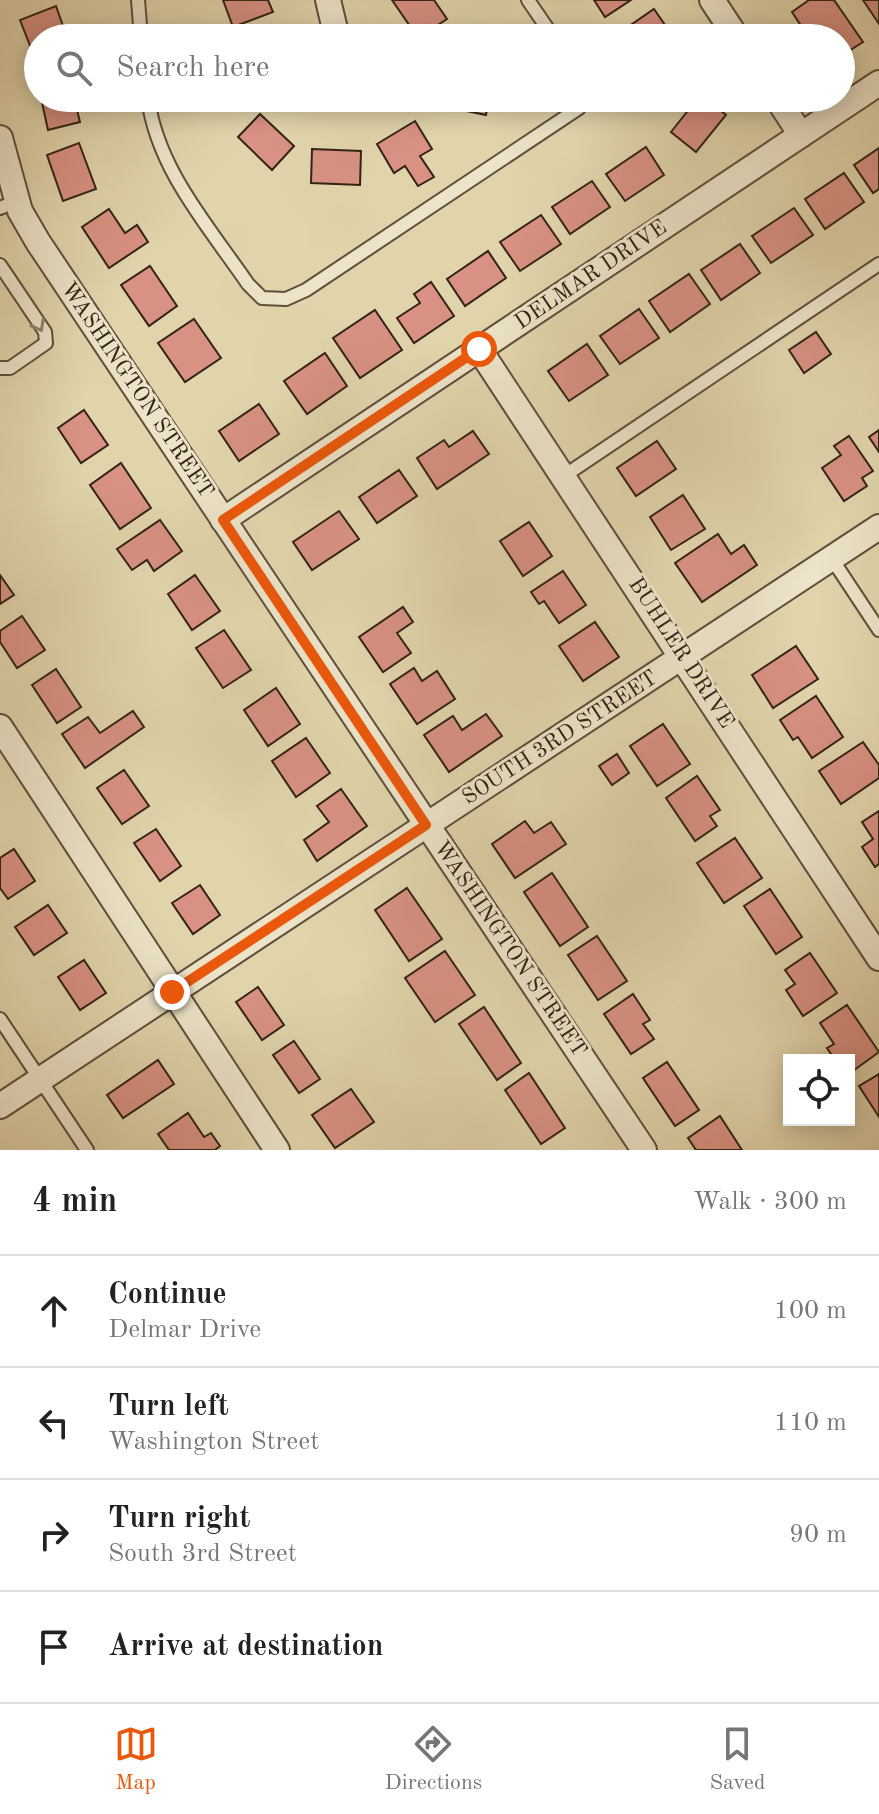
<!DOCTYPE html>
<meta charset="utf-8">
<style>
:root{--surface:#fff;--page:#f2f2f2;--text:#222;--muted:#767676;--line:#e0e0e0;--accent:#ea580c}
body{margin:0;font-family:"Old Standard TT",serif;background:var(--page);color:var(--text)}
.controls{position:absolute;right:24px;bottom:24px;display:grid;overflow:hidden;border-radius:0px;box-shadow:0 4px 20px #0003}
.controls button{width:72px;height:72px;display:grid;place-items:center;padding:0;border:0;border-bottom:2px solid var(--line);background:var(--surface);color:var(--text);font:40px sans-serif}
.stop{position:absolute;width:24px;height:24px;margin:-18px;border:6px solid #ea580c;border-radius:50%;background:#fff}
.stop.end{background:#ea580c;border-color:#fff;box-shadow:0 2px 8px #0008}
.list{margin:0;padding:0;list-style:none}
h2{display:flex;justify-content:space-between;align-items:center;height:104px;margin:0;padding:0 32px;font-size:34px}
h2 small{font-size:26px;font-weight:400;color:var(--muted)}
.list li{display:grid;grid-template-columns:52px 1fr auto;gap:24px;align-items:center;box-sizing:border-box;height:112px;padding:0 32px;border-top:2px solid var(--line)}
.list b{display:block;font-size:30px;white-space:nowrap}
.list p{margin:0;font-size:26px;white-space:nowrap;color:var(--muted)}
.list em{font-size:26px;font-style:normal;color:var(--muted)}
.icon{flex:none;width:44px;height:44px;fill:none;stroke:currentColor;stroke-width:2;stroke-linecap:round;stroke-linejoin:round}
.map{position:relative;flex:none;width:879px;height:1150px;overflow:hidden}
.search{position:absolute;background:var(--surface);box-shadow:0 4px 20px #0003;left:24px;right:24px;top:24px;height:88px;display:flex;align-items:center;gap:20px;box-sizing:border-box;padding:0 28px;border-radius:44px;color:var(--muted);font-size:30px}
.sheet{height:552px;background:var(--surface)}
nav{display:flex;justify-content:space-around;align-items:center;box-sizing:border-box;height:112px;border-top:2px solid var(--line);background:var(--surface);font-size:22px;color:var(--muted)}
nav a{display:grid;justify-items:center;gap:4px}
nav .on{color:var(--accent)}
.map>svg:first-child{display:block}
.building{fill:#d89182;stroke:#322316;stroke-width:2}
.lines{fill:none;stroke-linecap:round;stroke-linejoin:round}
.service-casing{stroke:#5e4f3b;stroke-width:16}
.minor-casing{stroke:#5e4f3b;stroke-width:28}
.service{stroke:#ece3c8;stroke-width:12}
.minor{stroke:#ece3c8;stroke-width:24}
.oneway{stroke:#8f836f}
.route{stroke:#ea580c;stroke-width:10}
.labels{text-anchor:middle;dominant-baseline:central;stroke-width:6;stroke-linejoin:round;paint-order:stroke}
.street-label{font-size:22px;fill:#322316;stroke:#ece3c8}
</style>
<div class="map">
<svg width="879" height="1150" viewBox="0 0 879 1150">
<rect width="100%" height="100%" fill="#e1d4ab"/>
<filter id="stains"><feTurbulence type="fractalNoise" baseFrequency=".0025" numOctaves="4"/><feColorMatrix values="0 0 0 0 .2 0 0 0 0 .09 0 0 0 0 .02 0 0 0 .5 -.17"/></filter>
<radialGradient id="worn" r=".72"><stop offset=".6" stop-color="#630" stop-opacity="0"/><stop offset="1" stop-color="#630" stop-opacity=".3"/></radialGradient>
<g class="building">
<polygon points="223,0 268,0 273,12 233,27"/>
<polygon points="392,0 434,0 447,19 418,38"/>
<polygon points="594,0 631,0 605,17"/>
<polygon points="809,0 834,0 863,42 841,56 841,38 809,38 792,12"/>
<polygon points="863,0 879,0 879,24"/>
<polygon points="56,6 63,26 56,28 60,38 38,38 38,66 20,20"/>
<polygon points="654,9 674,38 632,38 625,29"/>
<polygon points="41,98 74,98 80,122 48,130"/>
<polygon points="419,98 489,98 486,115 418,101"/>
<polygon points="698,98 706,98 726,115 696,152 671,132"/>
<polygon points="260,114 294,146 272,170 238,137"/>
<polygon points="415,121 432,149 420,156 434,177 418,186 405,166 394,173 377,144"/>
<polygon points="79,143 96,189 63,201 47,155"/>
<polygon points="646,147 664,175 625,201 606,174"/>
<polygon points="879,148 879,189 873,193 854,165"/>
<polygon points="312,149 361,151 360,185 311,183"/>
<polygon points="844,173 864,202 825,229 805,199"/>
<polygon points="592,181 610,207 570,234 552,207"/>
<polygon points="794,208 813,235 771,263 752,236"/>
<polygon points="109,209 125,233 137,225 148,242 109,268 82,227"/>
<polygon points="541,215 561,244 520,271 500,242"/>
<polygon points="740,244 760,273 721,300 701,270"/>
<polygon points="488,251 506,278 465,306 447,279"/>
<polygon points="150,266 177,306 149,326 121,285"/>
<polygon points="689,274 710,304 670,332 649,301"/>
<polygon points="431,282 454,316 414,343 397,318 420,303 414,294"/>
<polygon points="639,309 659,338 620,364 600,336"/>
<polygon points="375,310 402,350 360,378 333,338"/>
<polygon points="194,319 221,358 185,382 158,343"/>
<polygon points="816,332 831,354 804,373 789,350"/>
<polygon points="587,344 608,375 569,401 548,371"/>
<polygon points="325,353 347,386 307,414 284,381"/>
<polygon points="259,404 279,434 239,461 219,431"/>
<polygon points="84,410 108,445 81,463 58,428"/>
<polygon points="879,430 879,452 869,437"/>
<polygon points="473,431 489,454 437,489 417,458 444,440 449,447"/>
<polygon points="849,436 873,471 862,478 867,486 844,501 822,468 841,455 834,446"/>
<polygon points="657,441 676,469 636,496 617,468"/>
<polygon points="121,463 151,508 120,529 90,485"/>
<polygon points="399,470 417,496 377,523 359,497"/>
<polygon points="683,495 705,529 671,550 650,517"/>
<polygon points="339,511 359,539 312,570 293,542"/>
<polygon points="160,520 182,551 154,571 147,560 132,570 117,549"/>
<polygon points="529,522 552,556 523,576 500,541"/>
<polygon points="718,534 731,554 744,545 757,565 702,602 675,563"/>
<polygon points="563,571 586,605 559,623 544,601 539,604 531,592"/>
<polygon points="0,575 14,595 0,604"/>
<polygon points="195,575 220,611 192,630 168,594"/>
<polygon points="403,607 413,622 397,633 411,653 383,672 359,637"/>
<polygon points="22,616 45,650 17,668 0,642 0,631"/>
<polygon points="595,622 619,657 583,681 559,646"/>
<polygon points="224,630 251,670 223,688 196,648"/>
<polygon points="796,646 818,679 773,708 752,675"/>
<polygon points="414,668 422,681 437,671 455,699 417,724 390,684"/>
<polygon points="56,669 81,707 57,723 32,685"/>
<polygon points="276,688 300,724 268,746 244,710"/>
<polygon points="816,696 843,737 812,758 798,737 793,740 780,720"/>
<polygon points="133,711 144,727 85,768 62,734 88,717 100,733"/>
<polygon points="486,714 502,736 449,772 424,735 453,716 462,730"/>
<polygon points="663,724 690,764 657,786 630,746"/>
<polygon points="306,738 330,773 296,797 272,761"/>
<polygon points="863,742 879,765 879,778 841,804 819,771"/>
<polygon points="617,754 629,773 612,785 599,766"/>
<polygon points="124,770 149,806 122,824 97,788"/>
<polygon points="697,776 720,810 710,816 717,826 695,841 666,798"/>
<polygon points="341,789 367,826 317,861 304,840 329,822 317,806"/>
<polygon points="879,811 879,864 875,867 862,847 873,839 862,822"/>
<polygon points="525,821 534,833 551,822 566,844 515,878 492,844"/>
<polygon points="156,829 181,866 160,881 134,843"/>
<polygon points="735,838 762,878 724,903 697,863"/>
<polygon points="14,849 35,881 8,899 0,888 0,858"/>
<polygon points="552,873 588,927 560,946 524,892"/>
<polygon points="200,885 220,915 193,934 172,903"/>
<polygon points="407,888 442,939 409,961 375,910"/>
<polygon points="770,889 802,937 776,954 744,906"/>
<polygon points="48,905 67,933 34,955 15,927"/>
<polygon points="597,936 627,981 598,1000 568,955"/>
<polygon points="445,951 475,995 435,1022 405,978"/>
<polygon points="810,953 837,993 803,1016 786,990 795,984 785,970"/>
<polygon points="84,960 106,993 80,1010 58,977"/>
<polygon points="258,987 284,1025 262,1040 236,1002"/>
<polygon points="633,994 650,1020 643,1024 654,1039 631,1054 604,1014"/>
<polygon points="847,1005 879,1052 853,1071 849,1060 843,1056 835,1060 827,1048 834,1044 820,1023"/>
<polygon points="484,1007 521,1063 497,1080 459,1024"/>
<polygon points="294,1041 320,1079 299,1093 273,1055"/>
<polygon points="158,1060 174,1084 123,1118 107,1095"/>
<polygon points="667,1062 699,1110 675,1126 643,1078"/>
<polygon points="529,1073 565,1128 541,1144 505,1090"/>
<polygon points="879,1074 879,1117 859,1086"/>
<polygon points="351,1089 374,1122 335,1148 312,1115"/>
<polygon points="188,1113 204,1137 211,1133 220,1146 215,1150 169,1150 158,1134"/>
<polygon points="720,1116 742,1150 696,1150 688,1138"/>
</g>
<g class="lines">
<g class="service-casing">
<g id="service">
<polyline points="138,0 141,38"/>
<polyline points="528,0 554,38"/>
<path d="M148,98C157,169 209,227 248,284L262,298L286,299L306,290L579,108L584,98"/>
<polyline points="0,208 17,201"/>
<polyline points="0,265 45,332 46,343 10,368 0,368"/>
<polyline points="564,476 879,264"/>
<polyline points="832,559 879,630"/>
<polyline points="0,1019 87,1150"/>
</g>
</g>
<g class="minor-casing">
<g id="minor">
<polyline points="328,0 337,38"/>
<polyline points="712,0 737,38"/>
<polyline points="777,98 801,135"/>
<polyline points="0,138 20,211 38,242 644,1150"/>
<polyline points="479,349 879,958"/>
<polyline points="223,520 879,83"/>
<polyline points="0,727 277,1150"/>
<polyline points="0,1106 879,527"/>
</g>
</g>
<use href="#service" class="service"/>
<use href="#minor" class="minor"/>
</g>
<defs><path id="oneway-chevron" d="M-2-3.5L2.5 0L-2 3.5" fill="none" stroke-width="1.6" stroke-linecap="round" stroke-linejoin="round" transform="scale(2)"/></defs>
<use class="oneway" href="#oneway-chevron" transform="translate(39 326) rotate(62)"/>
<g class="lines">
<polyline class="route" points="172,992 426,825 223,520 479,349"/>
</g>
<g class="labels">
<g class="street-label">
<text transform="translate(591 275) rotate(-34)">DELMAR DRIVE</text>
<text transform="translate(137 390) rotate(56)">WASHINGTON STREET</text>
<text transform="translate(681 653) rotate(57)">BUHLER DRIVE</text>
<text transform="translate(560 738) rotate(-33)">SOUTH 3RD STREET</text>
<text transform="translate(510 949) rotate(56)">WASHINGTON STREET</text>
</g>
</g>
<rect width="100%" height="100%" filter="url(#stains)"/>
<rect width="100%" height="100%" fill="url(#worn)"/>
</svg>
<div class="controls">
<button><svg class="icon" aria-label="locate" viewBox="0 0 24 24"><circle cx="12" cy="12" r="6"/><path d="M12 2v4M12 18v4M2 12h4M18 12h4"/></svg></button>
</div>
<div class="stop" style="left:479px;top:349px"></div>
<div class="stop end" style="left:172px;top:992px"></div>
<div class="search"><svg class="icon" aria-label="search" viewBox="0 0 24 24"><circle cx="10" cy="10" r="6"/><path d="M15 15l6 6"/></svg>Search here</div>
</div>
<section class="sheet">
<h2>4 min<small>Walk · 300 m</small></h2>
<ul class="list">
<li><svg class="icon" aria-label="ahead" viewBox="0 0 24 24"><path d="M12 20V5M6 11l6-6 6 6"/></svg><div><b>Continue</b><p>Delmar Drive</p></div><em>100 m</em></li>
<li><svg class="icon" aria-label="left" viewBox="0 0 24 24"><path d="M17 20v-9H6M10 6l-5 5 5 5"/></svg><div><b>Turn left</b><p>Washington Street</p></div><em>110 m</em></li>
<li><svg class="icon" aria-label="right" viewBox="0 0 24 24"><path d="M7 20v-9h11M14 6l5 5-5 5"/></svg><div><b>Turn right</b><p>South 3rd Street</p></div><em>90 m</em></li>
<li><svg class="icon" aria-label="arrive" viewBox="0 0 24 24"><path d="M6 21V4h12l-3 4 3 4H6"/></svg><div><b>Arrive at destination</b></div></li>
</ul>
</section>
<nav>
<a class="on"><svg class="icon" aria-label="map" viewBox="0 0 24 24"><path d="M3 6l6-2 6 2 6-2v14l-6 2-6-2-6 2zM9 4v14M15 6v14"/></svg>Map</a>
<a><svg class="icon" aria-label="directions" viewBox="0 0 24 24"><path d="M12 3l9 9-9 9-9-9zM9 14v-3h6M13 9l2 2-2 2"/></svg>Directions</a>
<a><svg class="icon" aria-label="saved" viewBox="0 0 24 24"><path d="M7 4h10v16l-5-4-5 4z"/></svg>Saved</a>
</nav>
